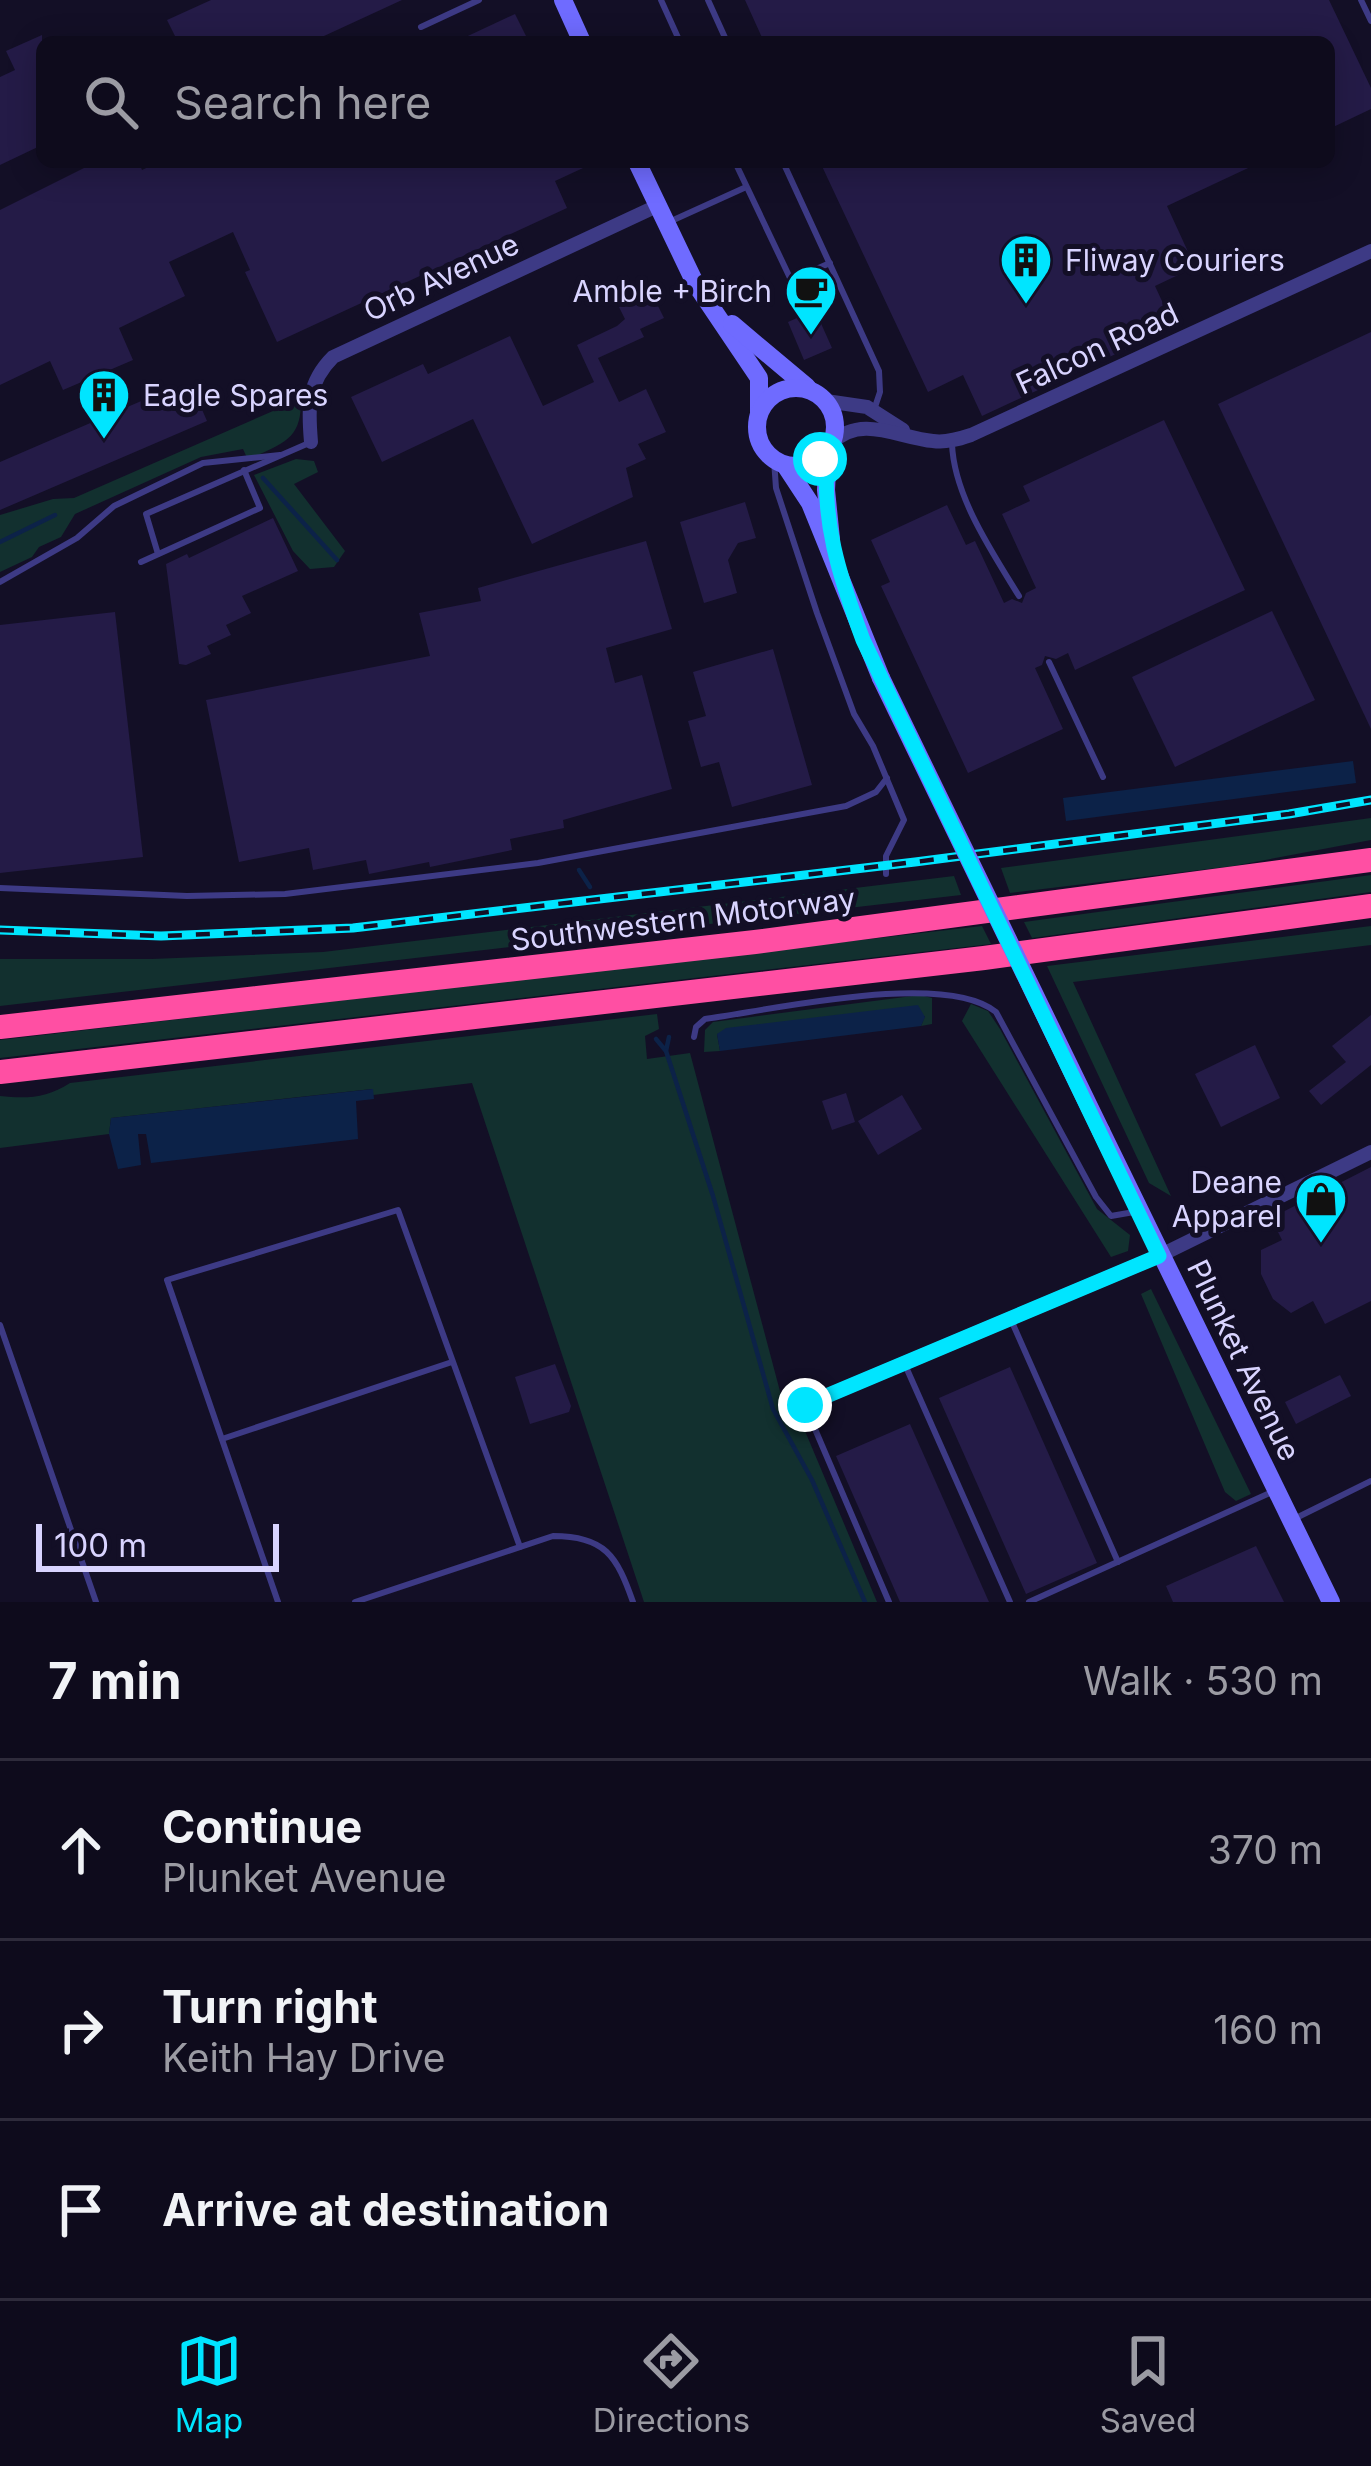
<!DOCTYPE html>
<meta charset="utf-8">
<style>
:root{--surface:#0e0b1c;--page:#1c1929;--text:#f1f3f6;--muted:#9b9ba3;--line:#2e2b3b;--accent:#00e5ff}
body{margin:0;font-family:Inter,sans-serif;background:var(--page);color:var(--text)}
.scale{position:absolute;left:36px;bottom:30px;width:243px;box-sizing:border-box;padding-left:12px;border:6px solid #d9d4ff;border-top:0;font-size:33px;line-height:42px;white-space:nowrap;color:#d9d4ff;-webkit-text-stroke:9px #130f26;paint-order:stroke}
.stop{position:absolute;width:36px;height:36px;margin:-27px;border:9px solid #00e5ff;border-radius:50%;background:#fff}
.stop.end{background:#00e5ff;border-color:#fff;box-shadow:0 3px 12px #0008}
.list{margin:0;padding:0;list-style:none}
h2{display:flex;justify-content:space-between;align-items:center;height:156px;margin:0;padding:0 48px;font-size:51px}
h2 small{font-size:39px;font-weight:400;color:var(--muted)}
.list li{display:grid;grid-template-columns:78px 1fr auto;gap:36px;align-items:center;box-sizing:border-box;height:180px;padding:0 48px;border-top:3px solid var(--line)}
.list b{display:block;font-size:45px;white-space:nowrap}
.list p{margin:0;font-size:39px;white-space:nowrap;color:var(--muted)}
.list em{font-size:39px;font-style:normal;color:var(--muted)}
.icon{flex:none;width:66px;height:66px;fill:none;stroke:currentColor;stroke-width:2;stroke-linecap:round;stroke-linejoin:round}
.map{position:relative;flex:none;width:1371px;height:1602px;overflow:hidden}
.search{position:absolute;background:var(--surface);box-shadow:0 6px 30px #0003;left:36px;right:36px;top:36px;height:132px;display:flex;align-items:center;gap:30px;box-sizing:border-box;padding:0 42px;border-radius:18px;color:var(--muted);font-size:45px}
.sheet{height:696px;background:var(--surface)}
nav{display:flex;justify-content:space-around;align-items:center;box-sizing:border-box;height:168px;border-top:3px solid var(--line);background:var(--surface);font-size:33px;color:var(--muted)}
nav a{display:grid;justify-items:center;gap:6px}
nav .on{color:var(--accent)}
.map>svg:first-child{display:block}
.green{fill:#12302f}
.water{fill:#0c2248}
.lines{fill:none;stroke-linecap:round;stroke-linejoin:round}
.stream{stroke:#0c2248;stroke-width:4.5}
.building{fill:#241b47}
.service{stroke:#3d3a85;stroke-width:6}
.minor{stroke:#3d3a85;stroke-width:14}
.secondary{stroke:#6f6bff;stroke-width:18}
.motorway{stroke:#ff4fa3;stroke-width:24}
.rail-casing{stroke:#00e5ff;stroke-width:9}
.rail{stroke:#130f26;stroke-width:4.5;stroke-dasharray:14;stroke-linecap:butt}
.secondary-bridge{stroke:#6f6bff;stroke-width:18}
.route{stroke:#00e5ff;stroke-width:15}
.labels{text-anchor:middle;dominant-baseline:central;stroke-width:10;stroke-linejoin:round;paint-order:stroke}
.poi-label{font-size:30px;fill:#d9d4ff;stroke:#130f26;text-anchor:start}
.street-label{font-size:30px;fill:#d9d4ff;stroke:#130f26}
</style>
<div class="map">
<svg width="1371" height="1602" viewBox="0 0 1371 1602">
<rect width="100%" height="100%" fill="#130f26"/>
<g class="green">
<path d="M301,387C303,439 291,439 248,460L243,449L201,457L75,514L61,537L39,547L32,557L0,572V515L53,499L74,498L273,411L285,393Z"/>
<polygon points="296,459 314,461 318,472 294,484 345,551 334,567 310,569 293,551 254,475"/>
<polygon points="1371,818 1371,840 1233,866 1010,893 1001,868"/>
<polygon points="1371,875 1371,892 1032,938 1024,922"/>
<polygon points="954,876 961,895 0,1006 0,959 152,959 323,952"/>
<polygon points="982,926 991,944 0,1058 0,1040"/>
<polygon points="1371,926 1371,945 1073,982 1171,1196 1149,1183 1047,966"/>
<polygon points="920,995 932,998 932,1024 921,1026 925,1016 717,1034 720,1051 704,1052 705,1030 713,1022"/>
<polygon points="971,1004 988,1011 1000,1029 1097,1209 1130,1235 1128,1251 1111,1257 962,1021"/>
<path d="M657,1014L659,1029L645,1036L647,1059L690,1053L781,1395L805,1431L877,1602H644L472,1083L373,1095L372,1089L111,1118L109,1134L0,1148V1096C27,1099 47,1098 70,1083Z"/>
<polygon points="1151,1289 1251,1494 1236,1501 1225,1492 1141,1294"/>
</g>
<g class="water">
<polygon points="1353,761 1356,783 1066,821 1063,798"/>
<polygon points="918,1005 925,1017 921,1026 720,1051 717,1034 726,1028"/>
<polygon points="373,1089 374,1099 356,1101 358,1139 151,1163 146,1134 138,1134 141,1165 118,1169 109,1134 111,1118"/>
</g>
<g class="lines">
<g class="stream">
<polyline points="263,478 337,560"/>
<polyline points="0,542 55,515"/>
<polyline points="579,870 590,887"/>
<polyline points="656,1039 666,1051 669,1037"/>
<polyline points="666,1051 713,1196 773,1409 812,1480 865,1602"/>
</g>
</g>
<g class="building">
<polygon points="211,0 402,0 311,42 178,42 167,20"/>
<polygon points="745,0 1329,0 1371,88 1371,109 1329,129 1329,42 764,42"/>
<polygon points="515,14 529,42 455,42"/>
<polygon points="42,35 42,145 0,165 0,77 15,70 6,51"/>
<polygon points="96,162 139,162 142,170 159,162 596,162 555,181 567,208 277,342 245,272 250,270 233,232 169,262 185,296 119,328 133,360 63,390 50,361 0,385 0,210"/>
<polygon points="820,162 1261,162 1167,206 1195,267 1155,286 1174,327 982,416 963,375 928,392"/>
<polygon points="651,292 664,318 640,329 644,337 598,358 619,402 646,389 666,432 638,444 646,459 626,468 633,497 532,544 473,419 382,462 351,397 423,364 428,374 510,336 543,406 594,382 577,345 617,326 625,319 619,307"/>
<polygon points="806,314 810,323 819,319 832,348 804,360 788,322"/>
<polygon points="1371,332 1371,729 1218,404"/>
<polygon points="176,386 179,394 193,389 207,421 0,510 0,462"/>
<polygon points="1164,420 1245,590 1075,670 1068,653 1056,659 1045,656 1042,665 1035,668 1063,729 968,773 881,586 890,582 871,540 947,505 966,545 975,541 1004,603 1012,599 1022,603 1026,593 1036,588 1002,514 1030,501 1023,486"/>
<polygon points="745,502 756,538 738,543 728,560 737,593 704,603 680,522"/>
<polygon points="273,518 298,571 242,596 251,613 226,625 231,635 207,646 211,654 186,665 179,664 166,564 187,554 189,558"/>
<polygon points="646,541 672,629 606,648 615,683 642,675 672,789 563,820 564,828 510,839 512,850 430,867 429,862 369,874 366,860 313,870 309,848 239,862 206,700 430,656 419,613 481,601 478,588"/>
<polygon points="1272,611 1315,700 1175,767 1132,677"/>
<polygon points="115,612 143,857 0,873 0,625"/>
<polygon points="773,649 812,785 732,807 719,762 701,767 688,721 706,716 693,672"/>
<polygon points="1371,1015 1371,1065 1321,1105 1309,1091 1346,1062 1332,1046"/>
<polygon points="1255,1045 1280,1098 1221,1127 1195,1074"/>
<polygon points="846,1093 855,1122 832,1130 822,1101"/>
<polygon points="902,1095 922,1129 878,1155 858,1121"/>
<polygon points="1371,1167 1371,1301 1325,1324 1313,1301 1291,1313 1273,1299 1261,1274 1261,1250 1282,1240 1271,1218"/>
<polygon points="555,1364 571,1406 569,1412 530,1424 515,1377"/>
<polygon points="1010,1367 1097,1563 1026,1594 939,1398"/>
<polygon points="1340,1375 1351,1396 1296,1424 1285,1402"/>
<polygon points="910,1424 989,1602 900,1602 836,1456"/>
<polygon points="1256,1546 1284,1602 1173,1602 1166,1586"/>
</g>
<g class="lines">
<g class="service">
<polyline points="661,0 680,42"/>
<polyline points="708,0 727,42"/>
<polyline points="1361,0 1371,21"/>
<polyline points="421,27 479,0"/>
<polyline points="735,162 791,280 830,263"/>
<polyline points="783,162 879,371 880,392 874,410"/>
<polyline points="669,222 744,188"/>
<path d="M952,444C954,496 992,552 1019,596"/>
<polyline points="774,460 776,488 817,613 854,714 873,746 904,820 886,856 886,874"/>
<polyline points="158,554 146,514 309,443"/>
<polyline points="141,562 260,508 244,470"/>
<polyline points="0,582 77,538 114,506 203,463 280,455"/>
<polyline points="1049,662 1103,777"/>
<polyline points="0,888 187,896 285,894 538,863 846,806 876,792 887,778"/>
<path d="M694,1037L696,1027L705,1019C771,1010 945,970 996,1012L1096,1197L1111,1216L1134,1212"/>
<polyline points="1012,1322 1118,1562"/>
<polyline points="0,1325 96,1602"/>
<polyline points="906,1367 1010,1602"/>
<polyline points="806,1408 889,1602"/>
<polyline points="222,1439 452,1362"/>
<polyline points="1294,1519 1371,1481"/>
<polyline points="278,1602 167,1280 398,1210 520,1547"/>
<path d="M355,1602L553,1536C605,1536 617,1556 633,1602"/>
<polyline points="1029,1602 1272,1492"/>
</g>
<g class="minor">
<polyline points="826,401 867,407 903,430"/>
<path d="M311,442C308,407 307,383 333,357L657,206"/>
<path d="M832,443C861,414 899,438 933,441C946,443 959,439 971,435L1371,251"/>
<polyline points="805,1405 1159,1256 1371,1152"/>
</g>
<g class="secondary">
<polyline points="563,0 582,42"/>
<polyline points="637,162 695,283 759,378 759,412"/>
<polyline points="732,324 807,387"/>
<circle cx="796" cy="427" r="39"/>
<polyline points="828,450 826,490 831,539"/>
<polyline points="785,465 810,503 881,678"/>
<polyline points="1101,1131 1331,1602"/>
</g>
<g class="motorway">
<polyline points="0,1027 755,942 1371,860"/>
<polyline points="0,1072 984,958 1371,906"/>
</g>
<g class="rail-casing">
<polyline id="rail" points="0,930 161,936 353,928 915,862 1289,814 1371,800"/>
</g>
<use href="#rail" class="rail"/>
<polyline class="secondary-bridge" points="881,678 1101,1131"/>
</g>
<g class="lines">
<path class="route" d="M805,1405L1159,1256L863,640C840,578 820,518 828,450L820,459"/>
</g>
<defs>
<g id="building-pin" transform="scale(2.7)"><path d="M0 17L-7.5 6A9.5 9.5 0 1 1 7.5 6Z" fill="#00e5ff" stroke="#130f26"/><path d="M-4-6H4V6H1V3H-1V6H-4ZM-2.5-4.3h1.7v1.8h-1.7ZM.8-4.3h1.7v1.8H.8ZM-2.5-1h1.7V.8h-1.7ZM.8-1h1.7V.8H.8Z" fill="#111"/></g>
<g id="cafe-pin" transform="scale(2.7)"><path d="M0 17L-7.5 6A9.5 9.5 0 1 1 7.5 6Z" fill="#00e5ff" stroke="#130f26"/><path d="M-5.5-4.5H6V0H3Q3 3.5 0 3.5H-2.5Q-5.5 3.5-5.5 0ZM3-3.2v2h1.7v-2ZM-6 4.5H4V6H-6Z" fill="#111"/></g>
<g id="shop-pin" transform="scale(2.7)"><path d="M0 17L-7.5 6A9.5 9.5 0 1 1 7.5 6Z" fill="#00e5ff" stroke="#130f26"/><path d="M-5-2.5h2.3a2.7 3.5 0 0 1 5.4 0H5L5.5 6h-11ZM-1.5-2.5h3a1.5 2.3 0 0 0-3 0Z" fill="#111"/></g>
</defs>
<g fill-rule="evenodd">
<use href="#building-pin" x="1026" y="260"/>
<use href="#cafe-pin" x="811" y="291"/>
<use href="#building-pin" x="104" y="395"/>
<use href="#shop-pin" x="1321" y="1199"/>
</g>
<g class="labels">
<g class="poi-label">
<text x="1065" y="260">Fliway Couriers</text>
<text x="772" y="291" text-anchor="end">Amble + Birch</text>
<text x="143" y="395">Eagle Spares</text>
<text x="1282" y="1182" text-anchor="end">Deane<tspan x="1282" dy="34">Apparel</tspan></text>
</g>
<g class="street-label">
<text transform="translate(441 277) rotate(-25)">Orb Avenue</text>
<text transform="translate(1097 348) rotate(-25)">Falcon Road</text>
<text transform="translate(683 919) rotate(-7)">Southwestern Motorway</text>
<text transform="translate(1244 1360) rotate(64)">Plunket Avenue</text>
</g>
</g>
</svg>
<div class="scale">100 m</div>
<div class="stop" style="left:820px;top:459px"></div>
<div class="stop end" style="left:805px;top:1405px"></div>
<div class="search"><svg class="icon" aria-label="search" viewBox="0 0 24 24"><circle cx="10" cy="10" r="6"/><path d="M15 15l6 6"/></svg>Search here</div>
</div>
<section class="sheet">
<h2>7 min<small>Walk · 530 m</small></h2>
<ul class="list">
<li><svg class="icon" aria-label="ahead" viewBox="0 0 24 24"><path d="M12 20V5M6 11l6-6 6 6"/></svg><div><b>Continue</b><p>Plunket Avenue</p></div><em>370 m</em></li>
<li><svg class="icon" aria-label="right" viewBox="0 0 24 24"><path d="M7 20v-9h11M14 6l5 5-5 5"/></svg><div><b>Turn right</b><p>Keith Hay Drive</p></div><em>160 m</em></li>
<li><svg class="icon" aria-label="arrive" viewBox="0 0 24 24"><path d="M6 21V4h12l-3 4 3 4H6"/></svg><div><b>Arrive at destination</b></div></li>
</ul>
</section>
<nav>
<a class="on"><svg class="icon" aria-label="map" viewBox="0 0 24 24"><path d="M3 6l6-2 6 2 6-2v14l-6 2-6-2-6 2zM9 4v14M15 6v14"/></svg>Map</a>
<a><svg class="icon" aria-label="directions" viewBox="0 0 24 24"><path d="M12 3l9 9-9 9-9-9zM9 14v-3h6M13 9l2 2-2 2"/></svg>Directions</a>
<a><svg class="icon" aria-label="saved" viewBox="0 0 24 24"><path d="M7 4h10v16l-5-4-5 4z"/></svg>Saved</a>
</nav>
